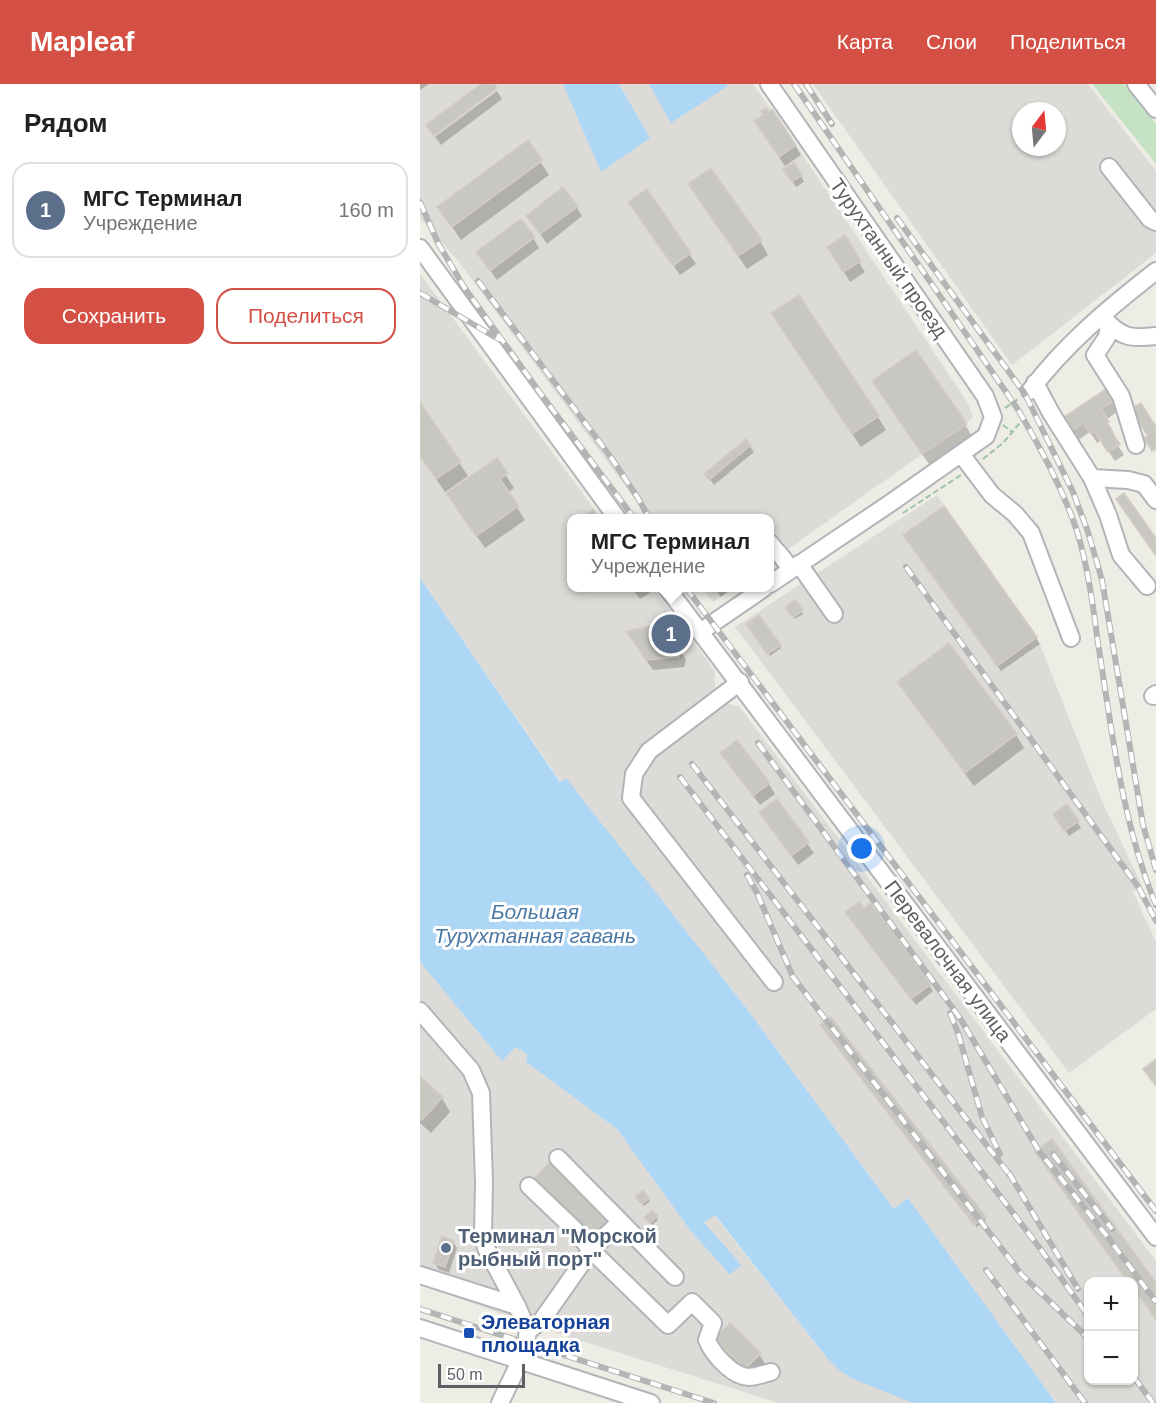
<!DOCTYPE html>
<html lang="ru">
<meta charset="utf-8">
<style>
:root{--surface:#fff;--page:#f6f6f6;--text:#202124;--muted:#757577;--line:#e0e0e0;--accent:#d55044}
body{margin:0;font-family:Helvetica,sans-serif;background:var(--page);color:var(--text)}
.controls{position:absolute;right:18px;bottom:18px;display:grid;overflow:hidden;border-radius:12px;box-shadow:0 2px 4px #0004}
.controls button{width:54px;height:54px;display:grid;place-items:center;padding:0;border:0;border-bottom:2px solid var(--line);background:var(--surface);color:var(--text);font:30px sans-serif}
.compass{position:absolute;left:592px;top:18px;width:54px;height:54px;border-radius:50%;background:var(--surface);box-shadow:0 2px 4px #0004;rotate:16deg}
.scale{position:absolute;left:18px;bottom:15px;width:87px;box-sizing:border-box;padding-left:6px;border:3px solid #5d6064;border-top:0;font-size:16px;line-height:21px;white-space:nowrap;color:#5d6064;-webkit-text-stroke:4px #fff;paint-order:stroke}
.you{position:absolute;left:442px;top:765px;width:21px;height:21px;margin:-15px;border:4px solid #fff;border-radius:50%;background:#1a73e8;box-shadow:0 0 0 9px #1a73e833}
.badge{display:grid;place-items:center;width:39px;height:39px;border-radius:50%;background:var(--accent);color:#fff;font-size:20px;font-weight:700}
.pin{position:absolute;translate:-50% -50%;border:3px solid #fff;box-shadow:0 2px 6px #0006}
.popup{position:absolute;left:147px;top:430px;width:207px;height:78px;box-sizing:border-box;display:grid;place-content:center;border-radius:12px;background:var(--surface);filter:drop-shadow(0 2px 4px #0005);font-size:20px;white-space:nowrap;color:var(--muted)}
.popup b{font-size:22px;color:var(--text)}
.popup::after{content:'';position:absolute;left:50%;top:100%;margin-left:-12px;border:12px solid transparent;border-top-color:var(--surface)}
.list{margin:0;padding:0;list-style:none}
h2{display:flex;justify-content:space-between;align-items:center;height:78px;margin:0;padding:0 24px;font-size:26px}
h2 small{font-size:20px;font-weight:400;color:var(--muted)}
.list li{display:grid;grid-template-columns:39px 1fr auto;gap:18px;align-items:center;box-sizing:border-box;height:96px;margin:0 12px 12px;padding:0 12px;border:2px solid var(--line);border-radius:18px}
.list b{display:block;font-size:22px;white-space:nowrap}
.list p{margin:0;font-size:20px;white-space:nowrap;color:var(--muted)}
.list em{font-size:20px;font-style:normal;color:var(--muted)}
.actions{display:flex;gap:12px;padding:18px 24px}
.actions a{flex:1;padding:14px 0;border:2px solid var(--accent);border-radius:18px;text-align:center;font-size:21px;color:var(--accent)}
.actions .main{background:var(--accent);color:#fff}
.map{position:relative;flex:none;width:736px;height:1319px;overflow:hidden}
header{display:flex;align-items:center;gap:36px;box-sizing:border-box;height:84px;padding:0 30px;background:var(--accent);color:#fff}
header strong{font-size:28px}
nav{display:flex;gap:33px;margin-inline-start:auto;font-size:21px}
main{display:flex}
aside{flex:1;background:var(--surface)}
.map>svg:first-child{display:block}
.industrial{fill:#dcdbd7;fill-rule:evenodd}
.green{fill:#c5e2c5}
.water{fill:#aed6f5}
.shadow{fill:#0003}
.building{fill:#c9c7c2;stroke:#d2cdc4;stroke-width:1.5}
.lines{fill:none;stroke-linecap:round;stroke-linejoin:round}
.minor-casing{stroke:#b2b5b8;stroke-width:20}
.path{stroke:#9fc2a9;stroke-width:2;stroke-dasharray:6 3;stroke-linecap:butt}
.minor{stroke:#fff;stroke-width:16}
.rail-casing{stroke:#b3b4b4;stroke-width:6}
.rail{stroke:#fff;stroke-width:4;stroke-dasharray:11;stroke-linecap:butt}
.service-dot{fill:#5c6f8a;stroke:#fff;stroke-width:2}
.transit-dot{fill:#1a4fb4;stroke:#fff;stroke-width:2}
.labels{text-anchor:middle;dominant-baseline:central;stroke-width:6;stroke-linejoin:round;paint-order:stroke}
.street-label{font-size:20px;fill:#5d6064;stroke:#fff}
.service-label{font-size:20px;font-weight:bold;fill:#4e5e75;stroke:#fff;text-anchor:start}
.transit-label{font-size:20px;font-weight:bold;fill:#164399;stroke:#fff;text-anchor:start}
.water-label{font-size:21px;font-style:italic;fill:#4c78a5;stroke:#fff}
</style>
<header>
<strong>Mapleaf</strong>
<nav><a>Карта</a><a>Слои</a><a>Поделиться</a></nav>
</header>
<main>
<aside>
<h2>Рядом<small></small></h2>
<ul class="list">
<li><span class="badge" style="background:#5c6f8a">1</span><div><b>МГС Терминал</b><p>Учреждение</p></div><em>160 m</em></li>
</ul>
<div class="actions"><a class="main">Сохранить</a><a>Поделиться</a></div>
</aside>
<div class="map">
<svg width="736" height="1319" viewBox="0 0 736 1319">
<rect width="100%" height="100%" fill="#edece5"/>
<g class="industrial">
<polygon points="0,0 143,0 181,88 230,54 199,0 229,0 252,38 307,2 307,0 333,0 376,61 548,319 553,334 350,478 350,434 229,434 39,178 0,134"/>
<path d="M393,0H668L736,87V169L592,281ZM601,27H637V63H601Z"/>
<path d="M0,190L181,434H152V504H233L295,587V610L303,619L319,622L736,1177V1319H636L488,1114L474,1125L327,925L146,695L141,698L0,494ZM668,1198H714V1296H668Z"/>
<polygon points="517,411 617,553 681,715 722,802 713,808 736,858 736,925 649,989 315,543"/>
<polygon points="282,504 313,504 293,518"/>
<polygon points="0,878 82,977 96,963 107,970 106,978 197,1045 270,1146 310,1191 320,1181 284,1137 294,1131 408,1275 419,1286 493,1319 359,1319 143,1251 0,1201"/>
</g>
<polygon class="green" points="672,0 704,0 736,40 736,80"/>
<g class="water">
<polygon points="143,0 199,0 230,54 181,88"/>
<polygon points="229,0 307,0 308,2 251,39"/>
<polygon points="0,494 140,698 146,694 327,925 474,1125 488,1114 636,1319 493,1319 433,1295 419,1286 408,1275 295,1131 284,1138 321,1181 310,1191 270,1146 197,1045 106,978 107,970 96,963 82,977 0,878"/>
</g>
<g class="shadow">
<polygon points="0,0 9,0 0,6"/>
<polygon points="77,7 82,15 21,61 15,53"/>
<polygon points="342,48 375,61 381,71 365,82"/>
<polygon points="108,59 129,91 41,156 19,124"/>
<polygon points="381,91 384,98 376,103 369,92"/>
<polygon points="226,107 276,180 260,191 216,128"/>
<polygon points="278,114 340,157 348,171 327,185"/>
<polygon points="156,122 162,132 127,160 108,132"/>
<polygon points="113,154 119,164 77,196 58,169"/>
<polygon points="424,154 445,188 430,198 409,163"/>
<polygon points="361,244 458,333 466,346 441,363"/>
<polygon points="462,311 545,340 553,354 511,383"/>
<polygon points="692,317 698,327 686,336 694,349 691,350 704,371 695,377 681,356 677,359 670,348 657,357 649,345"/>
<polygon points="0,320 48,392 25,408 0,372"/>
<polygon points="330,362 334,368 294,401 286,390"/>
<polygon points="76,376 94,404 88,409 105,436 65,464 36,423"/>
<polygon points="489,458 616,554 620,560 581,587"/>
<polygon points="212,504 227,504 230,509 220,515"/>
<polygon points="294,504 313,504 301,513"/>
<polygon points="375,518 383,530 375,535 367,524"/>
<polygon points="339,533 361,564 350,572 328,541"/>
<polygon points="213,557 260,566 266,576 264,583 233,586"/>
<polygon points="479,599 596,651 604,664 554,702 487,612"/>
<polygon points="302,670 349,700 355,710 340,721"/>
<polygon points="357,717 394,769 378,781 341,729"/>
<polygon points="647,722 661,744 649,752 639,737"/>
<polygon points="451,821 513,907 496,921 431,835"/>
<polygon points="404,944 564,1134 566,1136 557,1143"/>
<polygon points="0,994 22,1014 30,1028 11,1049 0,1039"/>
<polygon points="228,1115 230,1117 224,1122 219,1116"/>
<polygon points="237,1133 238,1136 232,1141 228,1137"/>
<polygon points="33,1158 37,1164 29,1189 18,1185 15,1179"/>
<polygon points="296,1256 339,1270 345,1280 331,1294 302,1266"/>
</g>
<g class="building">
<polygon points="61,0 74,0 77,4 14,52 6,41"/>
<polygon points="346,24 349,28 352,25 376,61 359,73 334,37 344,31 341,27"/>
<polygon points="108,56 123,76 32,143 17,123"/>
<polygon points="374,78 382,91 372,98 363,85"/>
<polygon points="291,84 342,156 318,172 268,100"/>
<polygon points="143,103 158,122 120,150 106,132"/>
<polygon points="227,105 271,169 253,182 208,118"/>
<polygon points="101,135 115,153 70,187 56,168"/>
<polygon points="425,151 441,177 423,188 407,163"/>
<polygon points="379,211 459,332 432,350 351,229"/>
<polygon points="496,266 547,340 502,370 452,297"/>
<polygon points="686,305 693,317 681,325 689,338 686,340 700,360 688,368 674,347 671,350 663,339 650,348 641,335"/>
<polygon points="0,318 41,378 16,395 0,372"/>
<polygon points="721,319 736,343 736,365 732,367 724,354 728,352 711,325"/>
<polygon points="326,355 331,361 289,396 284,390"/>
<polygon points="77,374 88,389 80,395 99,422 56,452 26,409"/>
<polygon points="704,409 736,454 736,472 696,415"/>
<polygon points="524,422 617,553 577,582 483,451"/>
<polygon points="173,426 179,434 162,434"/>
<polygon points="375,516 383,526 373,534 365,523"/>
<polygon points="339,531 361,561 347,570 326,540"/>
<polygon points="238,541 256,564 261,565 259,573 226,576 206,547"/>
<polygon points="529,559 597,650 545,689 477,598"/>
<polygon points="317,656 350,699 333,712 300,669"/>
<polygon points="357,715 389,758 371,772 339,728"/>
<polygon points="647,720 659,737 644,747 633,730"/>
<polygon points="439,818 444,824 451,819 511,900 491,915 425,828"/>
<polygon points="411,933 566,1133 554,1141 400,941"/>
<polygon points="736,975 736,1002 723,985"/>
<polygon points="0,992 23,1013 2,1036 0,1034"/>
<polygon points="632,1055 736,1199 736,1236 714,1204 714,1198 708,1198 615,1068"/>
<polygon points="129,1079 190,1137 173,1156 111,1098"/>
<polygon points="223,1106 229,1114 222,1120 215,1113"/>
<polygon points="232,1126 238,1132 230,1139 224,1134"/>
<polygon points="22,1152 34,1157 25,1183 13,1179"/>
<polygon points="310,1239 341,1269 325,1285 294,1255"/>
</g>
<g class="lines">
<g class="minor-casing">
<g id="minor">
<polyline points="349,0 565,312 573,333 566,352 469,420 350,500"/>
<polyline points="716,0 736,25"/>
<polyline points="689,83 730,135 736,138"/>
<polyline points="0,164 197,434"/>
<path d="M684,235C702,254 711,255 736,252"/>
<polyline points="689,240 687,253 675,271 701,312 716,361"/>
<polyline points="615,299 631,329 672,394 688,431 701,471 727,502"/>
<path d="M610,307C644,261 691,222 736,187"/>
<polyline points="541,370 572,411 595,430 611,449 651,554"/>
<polyline points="672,394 708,396 724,400 736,416"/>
<path d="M350,459C357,469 366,475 370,486"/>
<polyline points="379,480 414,530"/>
<polyline points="247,504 736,1153"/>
<polyline points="280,548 344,504"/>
<polyline points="320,598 229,667 214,690 211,714 354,898"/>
<polyline points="733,612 736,610"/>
<polyline points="0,927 51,986 61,1009 64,1099 63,1151 66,1164 97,1222 108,1247 104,1269 80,1319"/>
<polyline points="138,1074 255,1193"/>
<path d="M109,1102L154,1145L171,1166L248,1241L272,1218L293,1239L287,1256C292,1269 309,1288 323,1292C332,1295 342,1290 351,1288"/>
<polyline points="0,1191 97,1222"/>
<polyline points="0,1244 231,1319"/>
<polyline points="108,1247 122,1236 171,1166 200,1138"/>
</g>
</g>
<g class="path">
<polyline points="585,324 600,314"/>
<polyline points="583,341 593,349"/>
<polyline points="563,375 583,359 603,335"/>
<polyline points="483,429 541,391"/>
</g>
<use href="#minor" class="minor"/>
<g class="rail-casing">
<g id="rail">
<path d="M374,0L597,324C620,363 642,403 657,447C668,483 673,522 678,559C692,647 702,739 736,821"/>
<polyline points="386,0 412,40"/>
<polyline points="0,118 18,159 44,203 123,313 214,434"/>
<polyline points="477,134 605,310 653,408 668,448 682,496 723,741 736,786"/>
<polyline points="58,197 190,372 218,414 229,434"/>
<polyline points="0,209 80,256"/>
<polyline points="486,483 719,804 736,837"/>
<polyline points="266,504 736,1127"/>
<polyline points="338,659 540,934 619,1067 690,1156 736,1218"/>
<polyline points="272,680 592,1094"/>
<polyline points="260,693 619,1163 668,1232"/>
<polyline points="327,791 337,809 373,893 602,1191 668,1254"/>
<polyline points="530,929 538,949 562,1033 580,1070"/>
<polyline points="633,1070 692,1145"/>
<polyline points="589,1089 658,1205"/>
<polyline points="566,1186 665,1319"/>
<polyline points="0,1225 294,1319"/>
<polyline points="714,1293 733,1319"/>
</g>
</g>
<use href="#rail" class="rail"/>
</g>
<circle class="service-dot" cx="26" cy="1164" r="6"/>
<rect class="transit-dot" x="43" y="1243" width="12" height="12" rx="3"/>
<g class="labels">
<g class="street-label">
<text transform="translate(469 174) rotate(55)">Турухтанный проезд</text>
<text transform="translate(528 877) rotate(53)">Перевалочная улица</text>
</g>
<g class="service-label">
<text x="38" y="1152">Терминал "Морской<tspan x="38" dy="23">рыбный порт"</tspan></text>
</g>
<g class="transit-label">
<text x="61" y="1238">Элеваторная<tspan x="61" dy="23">площадка</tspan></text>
</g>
<g class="water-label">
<text x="115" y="827">Большая<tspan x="115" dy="24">Турухтанная гавань</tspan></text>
</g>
</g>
</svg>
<div class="controls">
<button>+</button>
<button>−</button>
</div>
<svg class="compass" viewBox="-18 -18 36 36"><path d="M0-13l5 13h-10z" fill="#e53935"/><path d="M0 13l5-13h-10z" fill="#757577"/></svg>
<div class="scale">50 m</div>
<div class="you"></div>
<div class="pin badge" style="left:251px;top:550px;background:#5c6f8a">1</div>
<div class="popup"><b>МГС Терминал</b>Учреждение</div>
</div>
</main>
